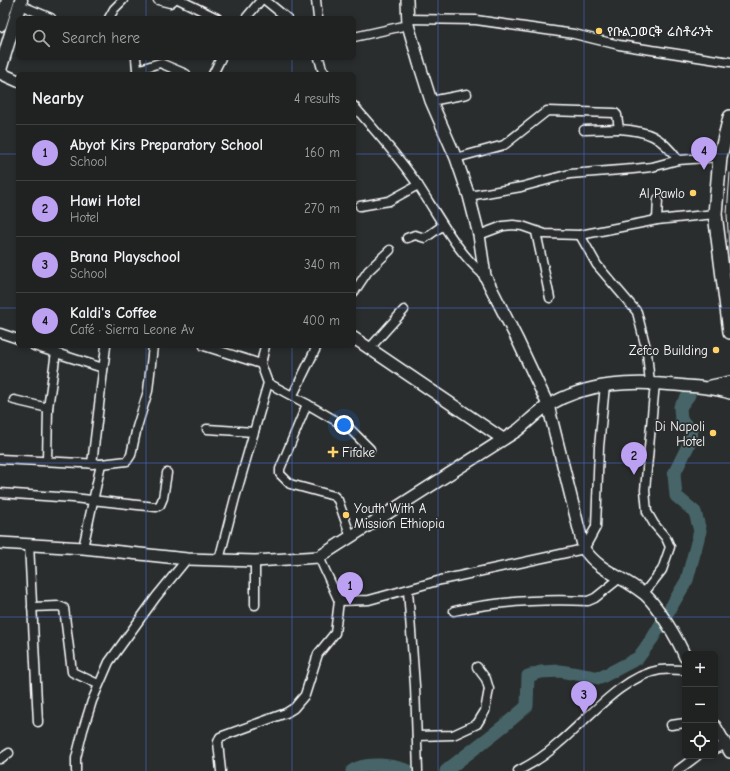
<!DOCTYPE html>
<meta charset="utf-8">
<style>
:root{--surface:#202222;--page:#282a2a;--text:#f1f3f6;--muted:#a2a4a5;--line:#3d3f40;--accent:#bca0f2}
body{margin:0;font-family:"Comic Neue","Noto Sans Ethiopic",sans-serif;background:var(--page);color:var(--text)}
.controls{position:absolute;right:12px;bottom:12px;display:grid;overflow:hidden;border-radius:6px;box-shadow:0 2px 6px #0003}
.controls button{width:36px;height:36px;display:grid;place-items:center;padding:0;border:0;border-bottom:1px solid var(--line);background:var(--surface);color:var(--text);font:20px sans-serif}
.you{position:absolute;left:344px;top:425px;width:14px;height:14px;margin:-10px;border:3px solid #fff;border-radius:50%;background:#1a73e8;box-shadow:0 0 0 6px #1a73e833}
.badge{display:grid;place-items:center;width:26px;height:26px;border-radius:50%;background:var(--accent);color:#111;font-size:13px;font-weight:700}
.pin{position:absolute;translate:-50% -33px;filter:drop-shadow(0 1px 2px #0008)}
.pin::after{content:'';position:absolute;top:21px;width:14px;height:12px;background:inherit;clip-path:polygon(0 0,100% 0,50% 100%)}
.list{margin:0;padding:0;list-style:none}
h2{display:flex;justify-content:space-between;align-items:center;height:52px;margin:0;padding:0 16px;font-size:17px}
h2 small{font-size:13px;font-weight:400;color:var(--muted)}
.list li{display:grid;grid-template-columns:26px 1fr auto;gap:12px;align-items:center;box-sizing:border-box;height:56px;padding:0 16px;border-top:1px solid var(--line)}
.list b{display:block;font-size:15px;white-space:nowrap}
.list p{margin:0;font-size:13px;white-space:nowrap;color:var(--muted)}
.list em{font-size:13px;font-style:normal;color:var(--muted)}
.icon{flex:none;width:22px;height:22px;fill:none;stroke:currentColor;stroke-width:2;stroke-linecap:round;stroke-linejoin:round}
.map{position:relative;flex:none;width:730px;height:771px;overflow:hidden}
.search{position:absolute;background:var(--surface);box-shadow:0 2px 6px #0003;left:16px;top:16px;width:340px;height:44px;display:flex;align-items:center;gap:10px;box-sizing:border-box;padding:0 14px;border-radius:6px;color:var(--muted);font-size:15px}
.panel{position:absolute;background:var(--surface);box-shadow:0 2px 6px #0003;left:16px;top:72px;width:340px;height:276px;border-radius:6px}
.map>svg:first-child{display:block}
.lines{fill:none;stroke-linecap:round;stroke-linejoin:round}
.river{stroke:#466567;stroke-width:13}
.minor-casing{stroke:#fff;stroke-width:11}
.tertiary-casing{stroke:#fff;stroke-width:14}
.secondary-casing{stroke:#fff;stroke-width:15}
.primary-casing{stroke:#fff;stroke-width:16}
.minor{stroke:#2a2d2e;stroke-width:8}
.tertiary{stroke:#2a2d2e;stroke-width:11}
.secondary{stroke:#2a2d2e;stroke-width:12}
.primary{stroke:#2a2d2e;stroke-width:13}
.tram{stroke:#fff;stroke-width:1}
.grid{fill:none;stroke:#4a71e0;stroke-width:1;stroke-opacity:0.55}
.poi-dot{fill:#ffd166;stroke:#2a2d2e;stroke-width:1.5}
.labels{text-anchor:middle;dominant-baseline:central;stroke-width:3.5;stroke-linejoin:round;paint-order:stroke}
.poi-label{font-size:13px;fill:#fff;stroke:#2a2d2e;text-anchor:start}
</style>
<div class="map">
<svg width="730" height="771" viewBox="0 0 730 771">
<rect width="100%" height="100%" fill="#2a2d2e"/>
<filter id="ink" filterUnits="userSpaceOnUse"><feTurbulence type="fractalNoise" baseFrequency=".025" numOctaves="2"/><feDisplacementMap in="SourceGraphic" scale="8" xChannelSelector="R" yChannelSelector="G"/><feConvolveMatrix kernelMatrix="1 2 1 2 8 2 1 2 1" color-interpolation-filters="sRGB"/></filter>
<g filter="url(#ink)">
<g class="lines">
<g class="river">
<path d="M352,771C366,761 393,765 409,771"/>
<path d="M446,771C473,749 502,729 527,706L528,676L541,672L560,671L600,678L638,658L652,639L687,580L700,531L695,512L676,496L674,474L691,440V430L681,420L680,407L689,395"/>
</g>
<g class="minor-casing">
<g id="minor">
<polyline points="158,0 170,3 174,0"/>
<polyline points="180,0 217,18"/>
<polyline points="265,0 287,18"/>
<polyline points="316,0 318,18"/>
<polyline points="20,5 51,18"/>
<polyline points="109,18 114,9 123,0"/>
<polyline points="246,18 261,0"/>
<polyline points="408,19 476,20 574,34 619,45 730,62"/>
<polyline points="354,37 408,25"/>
<polyline points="136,58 137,70 160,63 186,74"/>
<polyline points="319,58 322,69 326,74"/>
<polyline points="213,74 221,58"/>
<polyline points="431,101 467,94"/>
<path d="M354,106C376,132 399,157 418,185C439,217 456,251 485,276"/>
<polyline points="584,130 619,129"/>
<path d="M456,158L504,145L547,111L615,113L617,115L619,129C648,131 661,136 678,160"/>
<polyline points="469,196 521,187 570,174 633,169 652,167 678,160 720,157"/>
<polyline points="360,206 389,201 418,185"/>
<polyline points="657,220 658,199"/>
<polyline points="536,232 550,298"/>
<polyline points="479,235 503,226 513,225 522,226 545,234 580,235 657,220 715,214"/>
<polyline points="580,235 597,265 637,312 647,352 650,384"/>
<polyline points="407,238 415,235 425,238 442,226"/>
<polyline points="354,292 368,271 390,250"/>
<polyline points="0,333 18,339"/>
<polyline points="34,346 103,368"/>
<polyline points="204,346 261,364 268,383 307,404"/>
<polyline points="369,349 404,310"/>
<polyline points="261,364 265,346"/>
<polyline points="293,395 317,346"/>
<polyline points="14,400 48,408"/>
<polyline points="207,429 254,432"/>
<polyline points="0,459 101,464 127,461 131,455 137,427 148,391 153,346"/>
<polyline points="47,461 48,408 56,352"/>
<polyline points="92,464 106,346"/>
<polyline points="0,493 73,498 156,507 160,505 163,498 167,473"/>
<polyline points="351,537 338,500 334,496 290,484 280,474 280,469 307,404 350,429 370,449"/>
<polyline points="29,544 38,722"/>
<polyline points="83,548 101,464"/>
<polyline points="319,557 339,601 369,600 441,580 584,549 596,527 599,447 605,385"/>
<polyline points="219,560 235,498 268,383"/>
<polyline points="408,590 415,686 418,771"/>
<polyline points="644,593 662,570 670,547 666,538 654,524 647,512 645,490 655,383"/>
<polyline points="255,605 255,561"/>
<polyline points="32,607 59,606 64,608 72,672 98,684"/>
<path d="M454,611C499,601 542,599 588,601L595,598L620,578"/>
<polyline points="671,725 685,723"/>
<polyline points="417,736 453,735 477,724 485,711 489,689 486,679 477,667"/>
<polyline points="715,749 725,745"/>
<polyline points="0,759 9,753"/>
<polyline points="76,771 76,758 83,730 92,701 109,662 156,597 187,559"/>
<polyline points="221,771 218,742 220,737 286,713 294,708 305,695 318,654 335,633 339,601"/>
<path d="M518,771C532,764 547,754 559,743C588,719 622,676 660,670C668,669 677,670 685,670"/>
<polyline points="677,771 697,756"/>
</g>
</g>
<g class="tertiary-casing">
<g id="tertiary">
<path d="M407,0L408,25L419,63L431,101L456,158L469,196L479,235L485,276L518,341L548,405L584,549C600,572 622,576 643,593C656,603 679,641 685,657"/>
<polyline points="0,73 18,81"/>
<polyline points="354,338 503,439"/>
<polyline points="711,386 730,382"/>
<path d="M0,543L83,548L187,559L255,561L319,557L518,430C528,422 538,411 549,405C588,382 632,381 676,385C694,387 713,387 730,393"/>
<polyline points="715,726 730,752"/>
</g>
</g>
<g class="secondary-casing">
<g id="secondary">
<polyline points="0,25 8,0"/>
<polyline points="0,70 21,0"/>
</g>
</g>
<g class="primary-casing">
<polyline id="primary" points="730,117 720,157 715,214 730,332"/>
</g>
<use href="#minor" class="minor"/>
<use href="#tertiary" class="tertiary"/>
<use href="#secondary" class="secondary"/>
<use href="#primary" class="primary"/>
<polyline class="tram" points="730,173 727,214 730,264"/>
</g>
</g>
<path class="grid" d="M146,0V18M292,0V18M438,0V771M584,0V771M146,58V74M292,58V74M0,154H18M354,154H730M0,308H18M354,308H730M146,346V771M292,346V771M0,463H730M0,617H730"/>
<g class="poi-dot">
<circle cx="599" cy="31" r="4"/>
<circle cx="693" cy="193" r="4"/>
<circle cx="716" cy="350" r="4"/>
<circle cx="713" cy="433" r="4"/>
<path d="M331 446h4v4h4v4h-4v4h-4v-4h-4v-4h4z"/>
<circle cx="346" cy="515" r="4"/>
</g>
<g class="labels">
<g class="poi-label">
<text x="607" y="31">የቡልጋወርቅ ሬስቶራንት</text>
<text x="685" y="193" text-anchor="end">Al Pawlo</text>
<text x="708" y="350" text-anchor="end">Zefco Building</text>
<text x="705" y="426" text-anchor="end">Di Napoli<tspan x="705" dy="15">Hotel</tspan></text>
<text x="342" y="452">Fifake</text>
<text x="354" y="508">Youth With A<tspan x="354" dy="15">Mission Ethiopia</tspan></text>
</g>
</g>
</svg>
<div class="controls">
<button>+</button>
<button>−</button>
<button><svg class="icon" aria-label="locate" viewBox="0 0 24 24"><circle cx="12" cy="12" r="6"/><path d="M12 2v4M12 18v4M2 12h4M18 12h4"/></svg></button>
</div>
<div class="you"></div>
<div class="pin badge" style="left:350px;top:605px">1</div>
<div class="pin badge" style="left:634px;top:475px">2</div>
<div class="pin badge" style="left:584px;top:714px">3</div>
<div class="pin badge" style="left:704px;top:170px">4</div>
<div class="search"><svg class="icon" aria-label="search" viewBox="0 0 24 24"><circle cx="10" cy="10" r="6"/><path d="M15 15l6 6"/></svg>Search here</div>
<section class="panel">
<h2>Nearby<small>4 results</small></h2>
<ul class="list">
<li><span class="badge">1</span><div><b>Abyot Kirs Preparatory School</b><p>School</p></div><em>160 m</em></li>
<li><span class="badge">2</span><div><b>Hawi Hotel</b><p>Hotel</p></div><em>270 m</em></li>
<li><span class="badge">3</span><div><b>Brana Playschool</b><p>School</p></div><em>340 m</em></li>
<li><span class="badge">4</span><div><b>Kaldi's Coffee</b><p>Café · Sierra Leone Av</p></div><em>400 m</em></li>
</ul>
</section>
</div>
